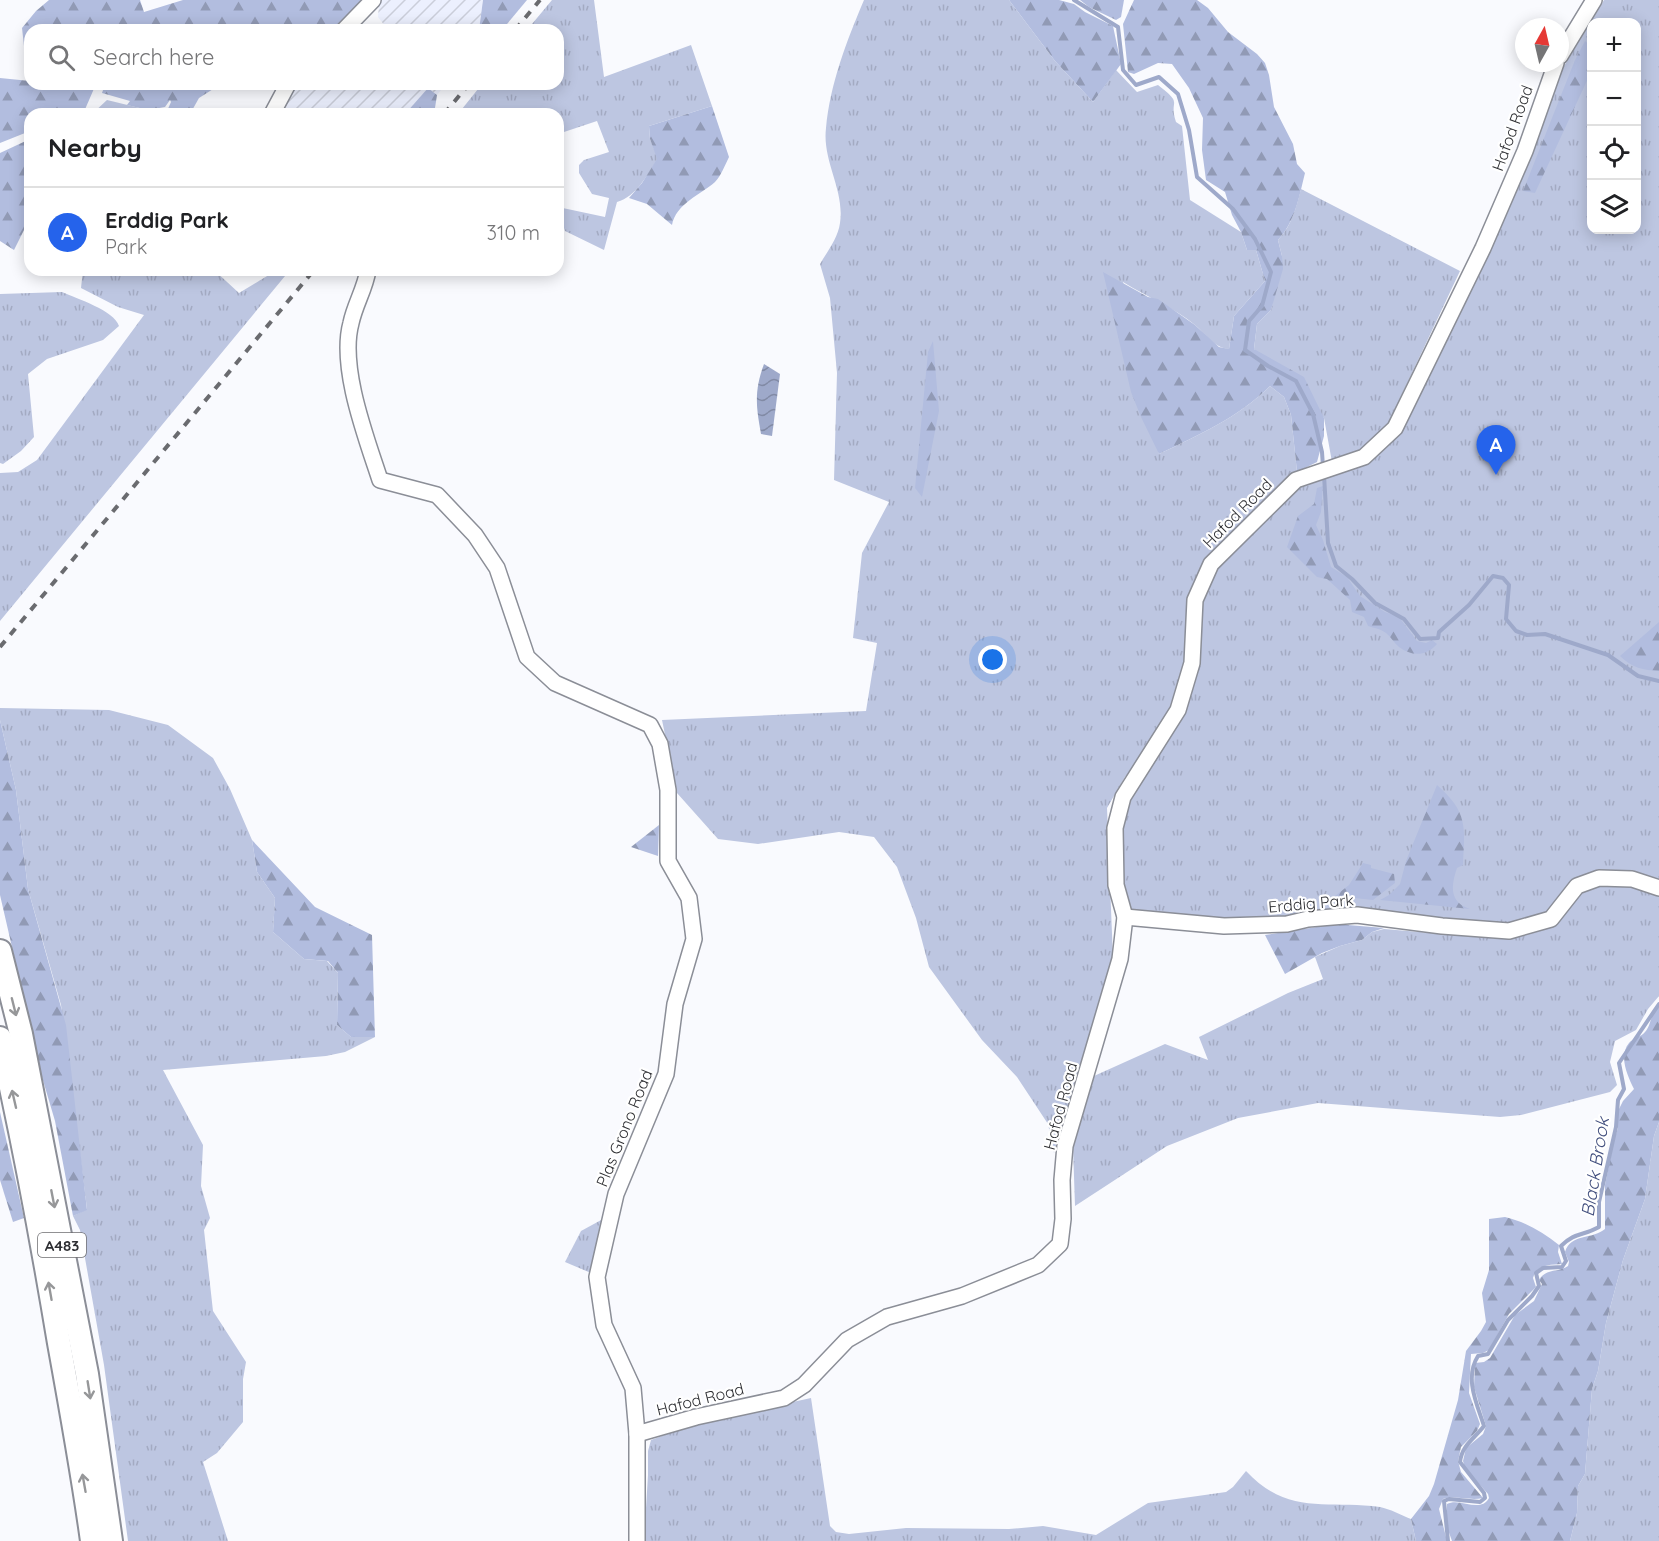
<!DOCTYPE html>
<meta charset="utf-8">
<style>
:root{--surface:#fff;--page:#f6f6f6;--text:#202124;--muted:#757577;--line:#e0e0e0;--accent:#2563eb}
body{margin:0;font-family:Quicksand,sans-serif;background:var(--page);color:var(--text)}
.controls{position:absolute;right:18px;top:18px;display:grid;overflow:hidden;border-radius:12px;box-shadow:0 3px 15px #0003}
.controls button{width:54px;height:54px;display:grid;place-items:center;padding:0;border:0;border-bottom:2px solid var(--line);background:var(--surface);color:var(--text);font:30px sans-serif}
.compass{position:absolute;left:1515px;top:18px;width:54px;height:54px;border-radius:50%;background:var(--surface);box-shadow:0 3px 15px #0003;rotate:8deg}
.you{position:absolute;left:993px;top:660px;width:21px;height:21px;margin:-15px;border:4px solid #fff;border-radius:50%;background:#1a73e8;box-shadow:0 0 0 9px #1a73e833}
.badge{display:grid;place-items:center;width:39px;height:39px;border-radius:50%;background:var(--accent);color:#fff;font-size:20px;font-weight:700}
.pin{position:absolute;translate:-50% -50px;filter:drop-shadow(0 2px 3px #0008)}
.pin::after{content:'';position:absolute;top:32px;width:21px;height:18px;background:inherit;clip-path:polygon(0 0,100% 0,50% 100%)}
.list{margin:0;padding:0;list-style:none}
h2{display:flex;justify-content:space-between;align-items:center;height:78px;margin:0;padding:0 24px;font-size:26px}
h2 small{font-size:20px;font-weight:400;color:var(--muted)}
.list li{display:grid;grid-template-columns:39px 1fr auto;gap:18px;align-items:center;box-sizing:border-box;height:90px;padding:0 24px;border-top:2px solid var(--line)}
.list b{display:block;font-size:22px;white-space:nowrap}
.list p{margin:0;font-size:20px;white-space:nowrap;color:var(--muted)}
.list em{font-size:20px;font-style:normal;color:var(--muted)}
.icon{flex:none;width:33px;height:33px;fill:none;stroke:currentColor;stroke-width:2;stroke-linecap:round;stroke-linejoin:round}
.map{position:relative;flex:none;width:1659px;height:1541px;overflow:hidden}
.search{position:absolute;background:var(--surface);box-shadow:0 3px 15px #0003;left:24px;top:24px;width:540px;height:66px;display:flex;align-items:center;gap:15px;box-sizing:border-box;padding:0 21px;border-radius:18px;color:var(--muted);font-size:22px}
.panel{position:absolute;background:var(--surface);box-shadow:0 3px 15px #0003;left:24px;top:108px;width:540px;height:168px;border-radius:18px}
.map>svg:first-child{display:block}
.industrial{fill:url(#industrial-furrows)}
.grass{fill:url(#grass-tufts);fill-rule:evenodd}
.forest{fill:url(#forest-firs)}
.water{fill:url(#water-waves)}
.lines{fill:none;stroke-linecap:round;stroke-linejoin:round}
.stream{stroke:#9ea9ca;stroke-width:4}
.minor-casing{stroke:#8b8e97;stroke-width:18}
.highway-casing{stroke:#8b8e97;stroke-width:26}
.minor{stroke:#fff;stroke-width:15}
.highway{stroke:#fff;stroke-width:22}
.rail{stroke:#6a6b6f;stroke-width:4;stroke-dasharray:8 8;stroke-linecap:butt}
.oneway{stroke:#969799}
.labels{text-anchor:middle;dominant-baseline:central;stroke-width:4.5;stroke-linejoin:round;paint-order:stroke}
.shield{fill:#fff;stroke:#6d6d70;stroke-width:1.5}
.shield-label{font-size:15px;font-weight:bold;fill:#2e2f33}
.street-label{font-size:16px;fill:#2e2f33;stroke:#fff}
.water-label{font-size:18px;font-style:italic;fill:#424f7e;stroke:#fff}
</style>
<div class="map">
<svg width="1659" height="1541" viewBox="0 0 1659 1541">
<defs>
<pattern id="industrial-furrows" width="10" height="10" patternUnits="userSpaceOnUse" patternTransform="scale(1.5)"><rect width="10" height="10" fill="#ecf0fe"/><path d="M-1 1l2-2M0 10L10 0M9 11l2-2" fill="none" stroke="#cbceda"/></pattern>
<pattern id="grass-tufts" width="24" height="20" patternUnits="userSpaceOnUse" patternTransform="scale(1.5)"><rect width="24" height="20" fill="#bdc6e1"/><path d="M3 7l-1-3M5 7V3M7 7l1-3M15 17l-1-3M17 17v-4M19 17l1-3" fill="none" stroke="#a3aac2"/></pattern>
<pattern id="forest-firs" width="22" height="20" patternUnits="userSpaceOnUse" patternTransform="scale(1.5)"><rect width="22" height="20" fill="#b2bddf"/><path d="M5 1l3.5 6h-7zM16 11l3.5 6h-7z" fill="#919ab5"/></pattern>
<pattern id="water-waves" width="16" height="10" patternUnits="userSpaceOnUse" patternTransform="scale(1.5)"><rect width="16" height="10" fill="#9ea9ca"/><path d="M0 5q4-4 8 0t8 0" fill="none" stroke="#818aa5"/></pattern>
</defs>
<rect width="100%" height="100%" fill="#f9fafe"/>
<g class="industrial">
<polygon points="381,0 483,0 479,30 382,30 385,26 378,17 379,3"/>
<polygon points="294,84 446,84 437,95 428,88 405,114 282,114 282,106"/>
</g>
<g class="grass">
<path d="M552,0H594L604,77L691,45L712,106L649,126L650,139L658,159C646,176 637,196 617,202L604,250L565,231L558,210V207L605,217L609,198L592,194L579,173V165L584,160L609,152L597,121L558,134V114H458L482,84H558V30H527Z"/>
<path d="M864,0H1009L1055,61L1093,102L1116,70L1137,92L1158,85C1185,106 1168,98 1176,122L1182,126L1190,200L1241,232L1247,250H1256L1265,281L1234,316L1229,349C1214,348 1206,334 1195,325C1173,307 1147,297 1123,282L1159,454C1199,435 1239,417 1270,386L1284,397L1291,415L1297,472L1208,561L1186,663L1171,709L1143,758L1125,777L1107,808L1113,959L1054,1153L1048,1124L1017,1077L982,1040L929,967L916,918L897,867L874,837L839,832L758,844L718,839L677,793L662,720L866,711L877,643L853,638L862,553L889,502L834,480L837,373L830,298L820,264C827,252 838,238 840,223C845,190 822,161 826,128C830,84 847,40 864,0Z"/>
<path d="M1604,0H1659V996L1648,1009L1636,1030L1615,1041L1610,1062L1617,1085L1610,1092L1521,1115L1500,1117L1318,1103L1238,1118L1167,1146L1075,1206L1073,1147L1094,1076L1165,1044L1208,1060L1199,1037L1288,993L1323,979L1315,957L1340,946L1362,940L1372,932L1384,929L1502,939L1527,931L1505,926L1284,919L1221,921L1130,911L1119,884L1122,829L1133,794L1185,713L1199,662V601L1216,569L1297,486L1401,431L1488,254L1531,156L1561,71ZM1592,22H1636V230H1592Z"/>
<polygon points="107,100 148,110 162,108 158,114 92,114"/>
<path d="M1301,189L1460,271L1388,424L1361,451L1332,462L1324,418L1254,349L1257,324L1271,310L1282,256L1278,240C1292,225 1296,208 1301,189Z"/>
<polygon points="83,270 214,270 239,293 277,270 290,270 0,621 0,473 18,472 37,460 144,315 118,307 81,288"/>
<path d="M62,292C77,299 114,310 119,326L103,340L47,359L28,374L34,437L21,451L3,464L0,463V294Z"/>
<polygon points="0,708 109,710 168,725 213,758 230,789 252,840 257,872 275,898 273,932 304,959 327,961 338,973 337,1025 351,1037 375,1037 345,1052 326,1056 163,1070 203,1145 201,1186 210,1218 204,1230 213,1311 246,1362 243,1379 243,1422 217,1453 203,1462 228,1541 128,1541 104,1365 80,1230 73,1216 87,1209 61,1005 28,889 16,790 0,720"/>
<polygon points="1659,1122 1659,1541 1570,1541 1577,1513 1578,1486 1585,1474 1592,1389 1598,1371 1606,1323 1623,1260 1645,1199 1654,1136"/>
<polygon points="603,1219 591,1273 565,1262 581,1231"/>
<path d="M811,1398L830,1526L836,1532L849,1534L906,1528L1009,1529L1043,1526L1096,1535L1148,1503L1226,1492L1233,1487L1246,1471C1288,1516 1327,1500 1380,1507C1390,1509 1401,1515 1411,1519L1416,1541H644L648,1475V1451L651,1440L697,1423Z"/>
</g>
<g class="forest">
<polygon points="49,0 140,0 144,12 183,0 367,0 338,30 30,30 30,52 24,46 22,28 36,11"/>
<polygon points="483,0 527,0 502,30 479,30"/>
<polygon points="1009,0 1059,0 1074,4 1085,12 1113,26 1121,64 1093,102 1055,61"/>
<polygon points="1080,0 1124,0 1121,17 1116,20 1089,7"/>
<path d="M1134,0H1197L1208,8L1228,32L1257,54L1265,63L1269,75L1274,107L1293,144L1297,164L1305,173C1299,197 1295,222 1278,240L1282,256L1283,269L1271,310L1257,324L1254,349L1304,377L1324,418V436L1317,462L1297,472L1291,415L1284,397L1270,386C1239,417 1199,435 1159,454L1141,417L1131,392L1103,272L1148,297L1158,299L1195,325L1219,347L1229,349L1234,316L1265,281L1256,250H1247L1241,232L1232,215L1225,192L1206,180L1202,150L1203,118L1189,88L1172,64L1158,63L1134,74L1128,72L1123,24Z"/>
<polygon points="1585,41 1591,46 1591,72 1535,193 1523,191 1575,60"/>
<polygon points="0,78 30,81 30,84 96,84 83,114 47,114 43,109 42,114 30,114 30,131 0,143"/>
<polygon points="105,84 221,84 199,98 190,114 171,114 167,111 171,102 170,100 165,107 148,110 127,105 130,101 102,93"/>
<polygon points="428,88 437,95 435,108 430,114 405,114"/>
<path d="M712,106L729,157C725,165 721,176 715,182C700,195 676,204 672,225L647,204L629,198L642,183L657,159L650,139L649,126Z"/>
<polygon points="30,139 30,218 14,250 0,241 0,153"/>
<polygon points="933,341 939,411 922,497 915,488 928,352"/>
<path d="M1323,486L1321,512L1316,525L1323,540L1331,567L1347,577L1360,596L1385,612L1399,617L1417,641L1426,643L1432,640L1437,644C1427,656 1412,657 1399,647C1394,643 1391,637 1386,633C1381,629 1374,628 1368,626L1364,617L1352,612L1350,600L1327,579L1317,577L1287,547L1298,516L1314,504L1317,488Z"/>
<path d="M1659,622V671C1643,670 1632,668 1620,656Z"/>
<polygon points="0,720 16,790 28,889 66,1025 87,1210 73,1216 55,1121 42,1077 0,895"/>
<path d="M1437,785C1468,812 1465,827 1463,865L1457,868C1451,886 1449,902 1470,909L1380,900L1389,895L1400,884L1406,861Z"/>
<polygon points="659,825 658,856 631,847"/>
<polygon points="252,840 315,907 372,935 375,1037 351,1037 337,1025 338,973 328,961 304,959 273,932 275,898 257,872"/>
<polygon points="1363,863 1371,865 1371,868 1394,874 1395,883 1373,900 1335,896 1349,885"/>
<polygon points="1336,924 1384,928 1372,932 1362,940 1340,946 1322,953 1285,974 1265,935"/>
<path d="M1659,1007V1122L1654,1136L1645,1199L1623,1260L1606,1323L1598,1371L1592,1389L1585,1474L1578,1486L1577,1513L1570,1541H1452L1447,1527V1504C1460,1497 1480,1514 1489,1498L1488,1494L1465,1468L1463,1461L1466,1448L1483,1434L1486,1426L1474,1387L1475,1363L1484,1362L1490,1358L1515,1315L1534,1301L1542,1284L1539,1280C1546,1268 1557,1273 1568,1266L1569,1262L1565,1252C1571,1233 1592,1240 1605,1229V1185L1614,1140L1618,1128V1111L1623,1101L1634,1089C1628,1077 1618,1056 1629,1043C1633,1038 1641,1037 1645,1032C1652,1024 1650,1013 1659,1007Z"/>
<polygon points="0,1112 24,1218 13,1222 0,1180"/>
<path d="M1505,1217C1526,1222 1542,1232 1559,1245L1558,1252L1562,1264C1550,1265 1537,1264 1533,1278L1536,1287L1509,1314L1489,1350L1483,1353L1471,1354L1469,1393L1480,1424L1477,1431L1461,1447L1458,1461L1461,1472L1483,1498C1469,1501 1456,1495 1443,1499L1439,1509L1447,1541H1416L1411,1519L1429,1496L1434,1484L1458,1400L1466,1351L1481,1331L1486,1322L1482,1293L1489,1270V1219Z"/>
</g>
<path class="water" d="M764,364L780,374L772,436L761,434C756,406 754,391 764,364Z"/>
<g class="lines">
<g class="stream">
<polyline points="1074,0 1118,27 1123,70 1136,85 1159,77 1178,94 1189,130 1197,177 1233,209 1255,239 1271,272 1262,306 1249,321 1245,350 1268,366 1296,381 1313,414 1322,452 1323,467"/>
<polyline points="1324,475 1328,543 1336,566 1352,579 1375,603 1404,619 1420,639 1438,638 1439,632 1469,605 1493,576 1503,578 1509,585 1506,619 1516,631 1527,635 1545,634 1608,655 1638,676 1659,681"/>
<path d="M1448,1541L1444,1501L1449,1499L1480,1502L1485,1498L1484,1493L1460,1462C1462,1445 1474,1439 1484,1426C1477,1404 1464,1378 1478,1356L1488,1354L1508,1320L1532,1296L1539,1286L1536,1273L1543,1268L1562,1267L1566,1261L1561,1246C1575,1232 1583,1236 1599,1227V1202L1616,1127L1618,1100L1624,1089L1619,1063L1659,1004"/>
</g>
<g class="minor-casing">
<g id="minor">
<polyline points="344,30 373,0"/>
<polyline points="1560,56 1594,0"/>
<polyline points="272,114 288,84"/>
<path d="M368,270C365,289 355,304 351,323C339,367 366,437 380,480L437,495L475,535L497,568L527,657L555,683L650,725L660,744L668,790V861L689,898L694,939L675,1004L666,1074L616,1194L597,1277L604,1325L633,1388L637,1434V1541"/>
<polyline points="1125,917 1224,926 1287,924 1308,919 1357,915 1442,926 1509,931 1551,919 1577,886 1599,878 1632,879 1659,888"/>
<polyline points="637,1434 696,1417 784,1398 804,1385 847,1340 887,1317 962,1296 1038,1265 1060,1244 1063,1219 1062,1180 1065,1146 1120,959 1125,917 1116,885 1115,828 1123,797 1178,710 1192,663 1195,600 1211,564 1296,480 1364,457 1395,428 1483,248 1525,151 1556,63"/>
</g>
</g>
<g class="highway-casing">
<g id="highway">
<polyline points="0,951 21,1034 87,1374 111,1541"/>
<path d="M0,1038C23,1139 42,1241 59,1343C71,1409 83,1475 92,1541"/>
</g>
</g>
<use href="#minor" class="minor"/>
<use href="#highway" class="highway"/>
<g class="rail">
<polyline points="515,30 540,0"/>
<polyline points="444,114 469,84"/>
<polyline points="0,647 314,270"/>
</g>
</g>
<defs><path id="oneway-shaft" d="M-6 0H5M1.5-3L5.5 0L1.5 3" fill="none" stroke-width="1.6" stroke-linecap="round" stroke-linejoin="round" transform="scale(1.5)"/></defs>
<g class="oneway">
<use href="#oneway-shaft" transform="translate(14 1007) rotate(76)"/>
<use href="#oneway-shaft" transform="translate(14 1099) rotate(-103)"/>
<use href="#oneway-shaft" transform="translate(53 1199) rotate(79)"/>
<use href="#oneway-shaft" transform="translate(50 1291) rotate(-100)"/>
<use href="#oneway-shaft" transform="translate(89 1390) rotate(81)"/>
<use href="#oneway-shaft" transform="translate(84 1483) rotate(-100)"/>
</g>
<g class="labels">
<rect class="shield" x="38" y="1233" width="48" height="24" rx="4.5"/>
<g class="shield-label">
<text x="62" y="1245">A483</text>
</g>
<g class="street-label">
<text transform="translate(1512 128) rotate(-70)">Hafod Road</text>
<text transform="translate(1237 513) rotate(-45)">Hafod Road</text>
<text transform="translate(1311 903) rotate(-5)">Erddig Park</text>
<text transform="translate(1060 1106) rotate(-75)">Hafod Road</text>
<text transform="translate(624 1128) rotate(-68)">Plas Grono Road</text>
<text transform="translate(700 1399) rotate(-14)">Hafod Road</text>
</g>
<g class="water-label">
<text transform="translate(1595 1167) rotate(-81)">Black Brook</text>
</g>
</g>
</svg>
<div class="controls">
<button>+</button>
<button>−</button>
<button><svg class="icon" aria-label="locate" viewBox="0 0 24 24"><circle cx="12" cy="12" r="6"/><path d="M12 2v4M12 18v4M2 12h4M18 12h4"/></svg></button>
<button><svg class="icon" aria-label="layers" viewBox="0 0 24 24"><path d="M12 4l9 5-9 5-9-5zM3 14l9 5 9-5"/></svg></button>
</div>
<svg class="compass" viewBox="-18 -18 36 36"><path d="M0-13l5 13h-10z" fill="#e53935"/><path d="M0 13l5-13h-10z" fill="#757577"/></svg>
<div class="you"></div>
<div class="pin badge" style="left:1496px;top:475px">A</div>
<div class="search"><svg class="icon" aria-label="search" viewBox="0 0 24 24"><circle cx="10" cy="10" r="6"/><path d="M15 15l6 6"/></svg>Search here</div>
<section class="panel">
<h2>Nearby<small></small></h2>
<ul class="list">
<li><span class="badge">A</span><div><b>Erddig Park</b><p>Park</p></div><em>310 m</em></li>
</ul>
</section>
</div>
